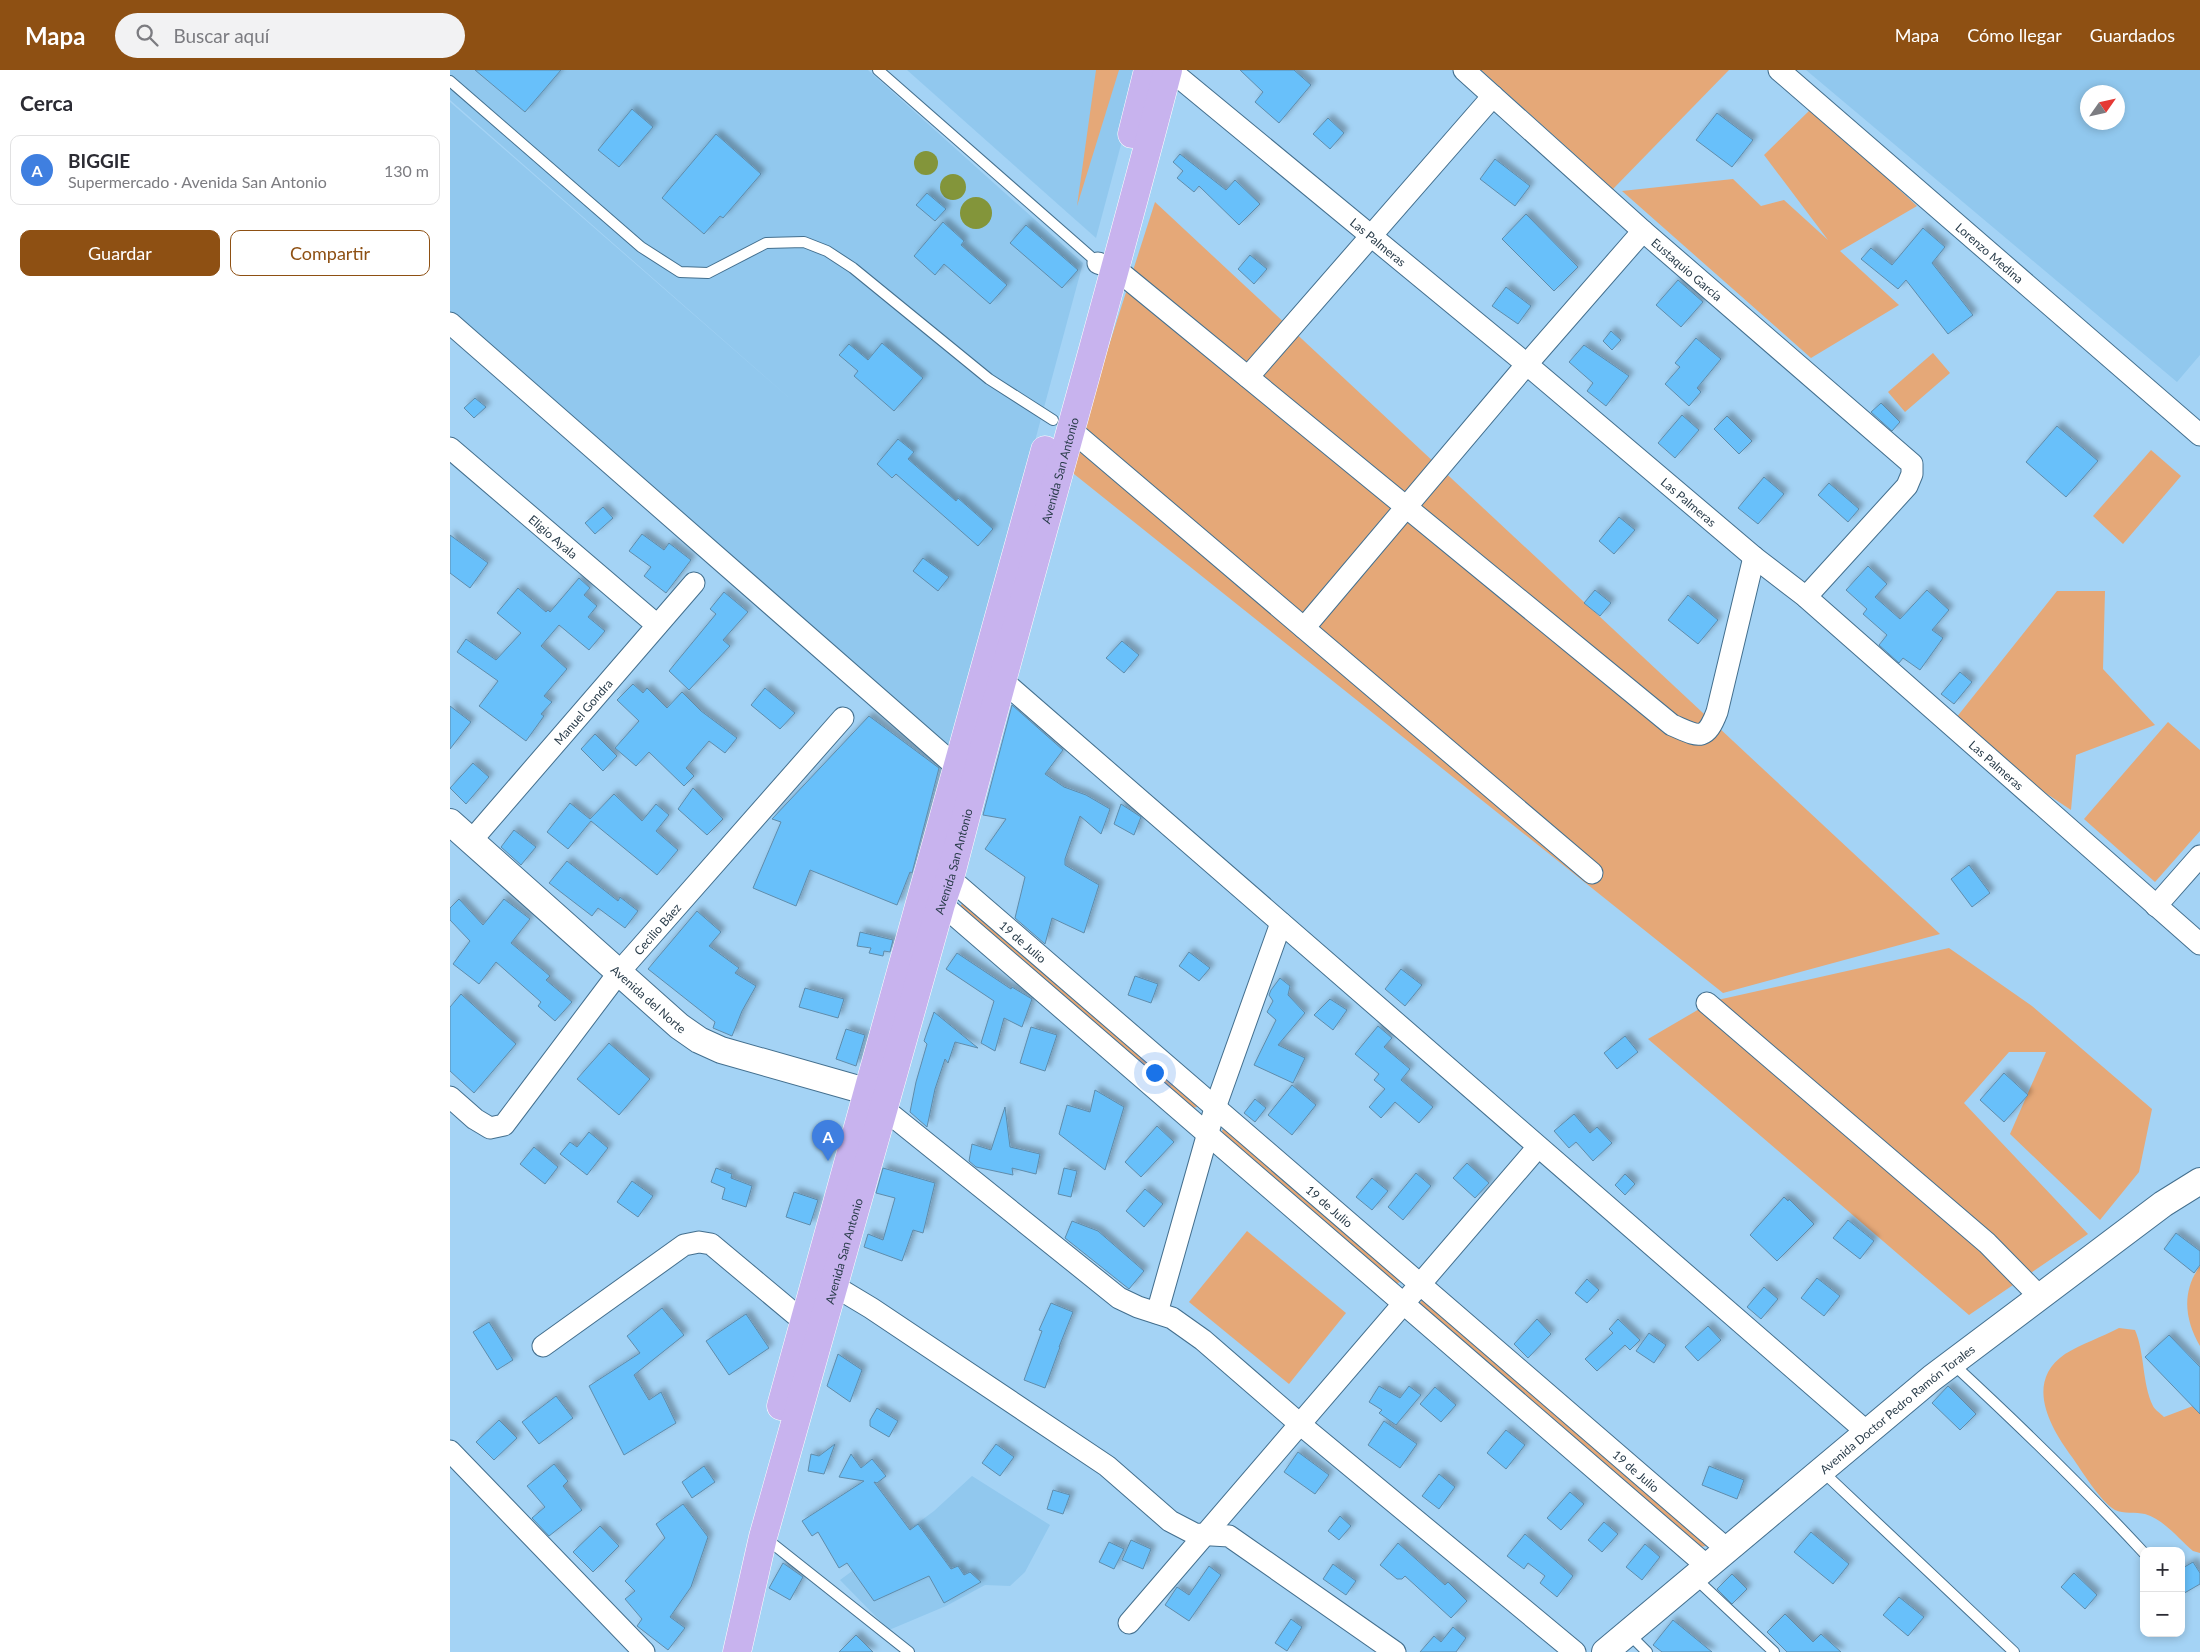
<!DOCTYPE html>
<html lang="es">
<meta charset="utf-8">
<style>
:root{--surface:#fff;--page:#f2f2f3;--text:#2b2b33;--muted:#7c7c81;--line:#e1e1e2;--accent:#8e5013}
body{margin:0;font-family:Lato,sans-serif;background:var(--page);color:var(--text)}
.controls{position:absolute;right:15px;bottom:15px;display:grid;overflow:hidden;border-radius:10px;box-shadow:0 2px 8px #0003}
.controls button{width:45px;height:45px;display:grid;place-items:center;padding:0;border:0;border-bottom:1px solid var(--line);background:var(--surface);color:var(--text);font:25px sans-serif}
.compass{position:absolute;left:1630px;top:15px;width:45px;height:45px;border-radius:50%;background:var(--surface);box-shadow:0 2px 8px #0003;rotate:56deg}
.you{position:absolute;left:704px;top:1002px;width:18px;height:18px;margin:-12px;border:4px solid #fff;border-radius:50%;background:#1a73e8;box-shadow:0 0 0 8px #1a73e833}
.badge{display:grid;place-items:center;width:32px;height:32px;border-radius:50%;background:var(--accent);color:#fff;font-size:16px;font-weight:700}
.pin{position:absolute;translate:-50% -41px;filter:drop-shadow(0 1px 2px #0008)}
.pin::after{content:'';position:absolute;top:26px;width:18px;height:15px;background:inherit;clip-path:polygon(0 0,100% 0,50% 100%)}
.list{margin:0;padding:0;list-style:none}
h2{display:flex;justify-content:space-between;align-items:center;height:65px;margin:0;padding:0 20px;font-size:21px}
h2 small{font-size:16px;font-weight:400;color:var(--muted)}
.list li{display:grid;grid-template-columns:32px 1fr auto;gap:15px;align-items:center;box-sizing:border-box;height:70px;margin:0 10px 10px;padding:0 10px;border:1px solid var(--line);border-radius:10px}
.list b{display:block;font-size:19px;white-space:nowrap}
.list p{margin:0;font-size:16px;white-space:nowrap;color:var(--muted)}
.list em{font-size:16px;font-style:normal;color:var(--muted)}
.actions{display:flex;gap:10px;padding:15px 20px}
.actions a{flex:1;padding:11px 0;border:1px solid var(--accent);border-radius:10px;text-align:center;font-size:18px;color:var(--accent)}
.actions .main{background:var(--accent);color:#fff}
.icon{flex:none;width:28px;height:28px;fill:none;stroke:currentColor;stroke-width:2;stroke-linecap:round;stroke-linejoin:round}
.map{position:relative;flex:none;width:1750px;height:1582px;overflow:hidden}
header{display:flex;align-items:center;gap:30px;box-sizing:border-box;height:70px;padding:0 25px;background:var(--accent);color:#fff}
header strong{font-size:24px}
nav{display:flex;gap:28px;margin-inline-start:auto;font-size:18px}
.search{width:350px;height:45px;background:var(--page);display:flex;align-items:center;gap:12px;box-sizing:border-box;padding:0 18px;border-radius:28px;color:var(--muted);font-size:19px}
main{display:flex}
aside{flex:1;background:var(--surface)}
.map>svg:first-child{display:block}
.built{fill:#91c8ee;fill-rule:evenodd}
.green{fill:#e5a878}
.water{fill:#83953a}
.building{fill:#68c0fa;stroke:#5f8cab;filter:url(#shadow)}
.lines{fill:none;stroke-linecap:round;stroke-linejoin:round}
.service-casing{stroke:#436f8e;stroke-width:12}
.minor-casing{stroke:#436f8e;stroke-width:23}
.tertiary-casing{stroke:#436f8e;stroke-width:28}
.primary-casing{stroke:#fff;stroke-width:29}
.service{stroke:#fff;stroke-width:10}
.minor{stroke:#fff;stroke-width:21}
.tertiary{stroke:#fff;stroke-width:26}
.primary{stroke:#c8b3ee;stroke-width:28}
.labels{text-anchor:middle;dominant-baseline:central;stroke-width:4;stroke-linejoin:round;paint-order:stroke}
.street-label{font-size:12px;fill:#293c4a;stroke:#ddf0fe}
</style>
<header>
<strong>Mapa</strong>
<div class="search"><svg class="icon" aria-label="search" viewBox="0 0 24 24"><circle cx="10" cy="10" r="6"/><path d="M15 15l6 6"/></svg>Buscar aquí</div>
<nav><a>Mapa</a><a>Cómo llegar</a><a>Guardados</a></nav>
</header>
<main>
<aside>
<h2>Cerca<small></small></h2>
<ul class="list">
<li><span class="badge" style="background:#3f7fe0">A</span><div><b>BIGGIE</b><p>Supermercado · Avenida San Antonio</p></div><em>130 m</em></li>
</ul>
<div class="actions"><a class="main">Guardar</a><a>Compartir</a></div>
</aside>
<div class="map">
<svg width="1750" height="1582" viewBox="0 0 1750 1582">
<defs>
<filter id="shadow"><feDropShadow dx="4.5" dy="-4.5" stdDeviation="2.5" flood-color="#0004"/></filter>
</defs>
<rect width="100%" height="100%" fill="#a4d3f5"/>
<g class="built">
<polygon points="0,0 418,0 633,193 501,682 0,248 0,32 345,333 0,30"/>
<polygon points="457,0 691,0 646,168"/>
<path d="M1356,0H1750V285L1727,312ZM1668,22V52H1638V22Z"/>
<polygon points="522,1406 600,1455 575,1502 560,1516 535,1515 496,1536 439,1560 390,1510 484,1441"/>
</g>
<g class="green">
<polygon points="646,0 669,0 627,136"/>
<polygon points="1031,0 1279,0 1163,119"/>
<polygon points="1362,38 1467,136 1390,181 1449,235 1361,288 1172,121 1283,109 1311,136 1334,130 1378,170 1314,85"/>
<polygon points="705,132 1490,864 1273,923 619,400"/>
<polygon points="1483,283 1500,303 1455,342 1438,322"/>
<polygon points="1701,380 1731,406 1673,474 1643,446"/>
<polygon points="1607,521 1655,521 1653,599 1705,655 1626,685 1621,740 1498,658"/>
<polygon points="1718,652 1750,680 1750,761 1705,812 1634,749"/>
<polygon points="513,832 747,1036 747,1037 742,1038 510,837"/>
<polygon points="1499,878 1582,936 1702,1039 1689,1102 1650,1150 1560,1064 1596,982 1559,982 1514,1033 1638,1164 1519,1245 1198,969 1263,931"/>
<polygon points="775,1058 949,1210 950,1212 946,1214 773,1064 772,1060"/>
<polygon points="797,1161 896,1243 839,1314 739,1232"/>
<path d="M1750,1196V1276C1735,1250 1731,1222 1750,1196Z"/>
<polygon points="972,1230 1255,1472 1256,1476 1250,1477 969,1234"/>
<path d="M1669,1258L1685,1260C1695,1283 1692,1314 1703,1336C1705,1340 1710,1343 1714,1347L1743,1336L1750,1337V1483L1743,1481C1729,1469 1713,1449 1695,1444C1686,1442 1673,1444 1665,1440C1650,1431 1632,1401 1622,1387C1600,1357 1574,1312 1615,1284C1631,1274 1652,1267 1669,1258Z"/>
</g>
<g class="water">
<circle cx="476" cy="93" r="12"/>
<circle cx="503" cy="117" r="13"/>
<circle cx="526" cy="143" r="16"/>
</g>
<g class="building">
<polygon points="25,0 111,0 75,42"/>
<polygon points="790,0 844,0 861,15 829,53 805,32 813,22"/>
<polygon points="182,39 203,57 169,97 148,80"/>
<polygon points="1267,43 1303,70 1282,97 1246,70"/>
<polygon points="878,48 894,63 880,79 863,64"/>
<polygon points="266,64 311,104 273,148 270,146 254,164 212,128"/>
<polygon points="730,84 776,120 785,110 810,134 789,155 749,116 744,122 727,108 733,101 723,92"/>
<polygon points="1045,89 1080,116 1065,136 1030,109"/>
<polygon points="477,123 496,139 485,151 466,135"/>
<polygon points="1076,144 1128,197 1104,221 1052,169"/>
<polygon points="493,152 514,171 511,175 557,215 540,234 494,194 485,205 464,186"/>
<polygon points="576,155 628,200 612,218 560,173"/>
<polygon points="1473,158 1495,177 1482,193 1523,245 1498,264 1456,210 1448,219 1411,189 1421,178 1442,195"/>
<polygon points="800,185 817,199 804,214 788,199"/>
<polygon points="1228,210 1253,232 1231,257 1206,235"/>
<polygon points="1056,217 1081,236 1068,254 1042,236"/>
<polygon points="1161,261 1171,270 1162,280 1153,271"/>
<polygon points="1246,268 1271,289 1247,318 1251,322 1239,336 1215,314 1230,297 1225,293"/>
<polygon points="432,273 473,308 444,341 404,306 408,301 389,285 399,274 418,290"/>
<polygon points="1134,275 1179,306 1156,336 1137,321 1143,313 1119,292"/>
<polygon points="25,328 36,337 24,348 14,338"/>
<polygon points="1431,333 1450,352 1442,361 1421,342"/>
<polygon points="1232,345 1249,360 1225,388 1208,373"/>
<polygon points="1277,346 1302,371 1289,384 1264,359"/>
<polygon points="1607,356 1648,391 1616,427 1576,392"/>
<polygon points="448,369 464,382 458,389 506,431 508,428 543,459 528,476 446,404 442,408 427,394"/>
<polygon points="1314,407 1334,424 1308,454 1288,438"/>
<polygon points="1379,413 1409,439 1398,452 1368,425"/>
<polygon points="153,437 163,448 145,464 135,453"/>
<polygon points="1169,447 1185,460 1164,484 1149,471"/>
<polygon points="192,464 214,480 219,473 241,490 216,523 194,506 201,497 179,481"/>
<polygon points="0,465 38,493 20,518 0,503"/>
<polygon points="473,488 499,507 488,521 463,501"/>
<polygon points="1418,496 1437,514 1425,527 1450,549 1477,520 1499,540 1482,560 1493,568 1470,600 1453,588 1449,593 1429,575 1437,565 1413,544 1417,539 1396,520"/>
<polygon points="129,508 140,518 134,525 147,536 138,547 155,561 139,580 109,555 91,576 117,599 94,626 102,632 91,644 94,646 76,671 29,636 48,611 7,582 16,569 46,590 71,563 47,543 68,518 96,542 98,540 100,542"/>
<polygon points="1145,520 1161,533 1150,546 1134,533"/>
<polygon points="274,522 298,542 273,570 280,576 239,620 219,601 266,544 260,539"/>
<polygon points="1238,525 1268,550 1248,574 1218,550"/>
<polygon points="672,571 689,585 674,603 656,588"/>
<polygon points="1510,602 1522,612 1504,634 1491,624"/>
<polygon points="183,614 193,623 197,618 217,638 232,622 251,641 287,668 275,683 259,671 236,698 244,706 234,716 199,682 186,696 165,678 189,651 167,630"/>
<polygon points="315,618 345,643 330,659 301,635"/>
<polygon points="562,635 613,680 595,704 614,717 636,725 660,739 651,764 630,746 615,789 615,795 649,815 634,863 602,848 595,874 565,848 575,807 535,779 556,749 533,745"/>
<polygon points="0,636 21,652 0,679"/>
<polygon points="419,646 489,698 462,803 460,802 447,835 360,800 346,836 303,818 331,752 322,749"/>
<polygon points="145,664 167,686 153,701 131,679"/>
<polygon points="23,693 39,707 16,734 0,718"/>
<polygon points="243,718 273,749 257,765 228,739"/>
<polygon points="164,724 192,751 206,734 219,745 206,761 228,780 207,805 141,751 118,779 97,762 120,733 140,749"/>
<polygon points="671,734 691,747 684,765 664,754"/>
<polygon points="64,760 86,777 71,795 51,777"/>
<polygon points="117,791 168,831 170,827 188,841 175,858 148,838 142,846 99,813"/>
<polygon points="1519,795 1540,823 1522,837 1501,809"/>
<polygon points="9,829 33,855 54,829 80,849 61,873 100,906 96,910 122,932 105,951 88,936 91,932 46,892 29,914 3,894 20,871 0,850 0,838"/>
<polygon points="247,841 271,862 259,876 289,898 285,903 306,916 292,941 282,966 263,958 265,952 198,899"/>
<polygon points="410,862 443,870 440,882 434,881 433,886 419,883 421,878 407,876"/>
<polygon points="739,882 760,898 749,911 729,896"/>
<polygon points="507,883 561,919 562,917 582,929 572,957 554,948 545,981 531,973 544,931 496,899"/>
<polygon points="951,899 972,915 955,936 935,919"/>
<polygon points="685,906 708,914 701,933 678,925"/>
<polygon points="830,908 840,916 838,925 855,943 828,975 855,988 843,1013 804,995 826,950 817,942 823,931 819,925 821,920"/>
<polygon points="355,918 394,929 388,948 349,937"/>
<polygon points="11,924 66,974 24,1023 0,1001 0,937"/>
<polygon points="880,929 897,940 883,960 864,945"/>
<polygon points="484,942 528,978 505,972 498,993 495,989 485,1019 477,1057 460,1042 466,1012 477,974 474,971"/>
<polygon points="928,956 942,968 934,977 960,999 951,1010 983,1037 969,1053 945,1032 931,1048 919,1037 935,1019 924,1010 929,1004 905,984"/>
<polygon points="581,957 607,965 595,1001 570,993"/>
<polygon points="396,959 415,965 406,996 386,989"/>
<polygon points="1175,966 1188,982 1167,999 1154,983"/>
<polygon points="159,973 200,1009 169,1045 127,1009"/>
<polygon points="1554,1003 1578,1025 1554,1052 1530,1030"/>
<polygon points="842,1015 866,1035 842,1065 818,1045"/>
<polygon points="645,1020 674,1037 655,1100 609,1064 617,1035 640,1042"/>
<polygon points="805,1029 816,1038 805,1052 794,1043"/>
<polygon points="555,1037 560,1077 590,1084 586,1104 562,1098 563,1105 526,1097 519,1091 522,1074 541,1080"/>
<polygon points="1124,1044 1140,1063 1147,1057 1162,1073 1143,1091 1126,1072 1119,1078 1104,1061"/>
<polygon points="707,1056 724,1072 691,1107 675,1092"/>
<polygon points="139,1062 158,1078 137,1105 110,1084 120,1072 127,1077"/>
<polygon points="84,1077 108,1097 95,1114 70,1094"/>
<polygon points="1017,1093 1039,1113 1025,1128 1003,1108"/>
<polygon points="266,1098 282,1104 281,1108 302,1116 296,1137 272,1129 275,1118 261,1112"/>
<polygon points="433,1098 485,1113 473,1163 463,1160 452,1191 414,1177 418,1164 433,1170 445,1128 426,1123"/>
<polygon points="614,1098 627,1101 621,1127 608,1124"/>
<polygon points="966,1103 981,1116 953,1150 938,1137"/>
<polygon points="1175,1104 1185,1114 1175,1125 1165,1115"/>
<polygon points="922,1108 938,1121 922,1140 906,1127"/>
<polygon points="182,1111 203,1126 188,1147 167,1132"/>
<polygon points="695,1119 713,1134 694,1157 676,1141"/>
<polygon points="344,1122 368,1130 360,1155 336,1147"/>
<polygon points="1334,1127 1338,1131 1339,1129 1364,1154 1327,1191 1300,1165"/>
<polygon points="1398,1150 1424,1171 1410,1189 1383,1168"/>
<polygon points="622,1151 648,1161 694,1201 679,1219 615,1168"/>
<polygon points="1726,1163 1750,1181 1750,1195 1744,1203 1714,1179"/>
<polygon points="1367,1208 1390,1226 1374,1246 1351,1228"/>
<polygon points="1137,1209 1149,1220 1137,1233 1125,1223"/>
<polygon points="1314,1217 1328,1229 1311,1249 1297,1237"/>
<polygon points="601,1233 623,1242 609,1277 610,1277 595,1318 574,1310 592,1261 589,1260"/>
<polygon points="212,1238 234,1265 184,1305 199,1330 211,1322 226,1353 174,1385 139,1316 190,1283 177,1266"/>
<polygon points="296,1244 319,1278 279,1305 256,1271"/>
<polygon points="1087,1249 1101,1264 1078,1288 1064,1274"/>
<polygon points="1168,1249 1190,1270 1180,1280 1175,1275 1147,1301 1135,1289 1163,1263 1159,1259"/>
<polygon points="39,1252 63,1290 47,1300 23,1262"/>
<polygon points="1258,1256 1271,1270 1248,1291 1235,1277"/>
<polygon points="1199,1263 1216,1275 1204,1293 1186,1281"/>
<polygon points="1719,1265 1750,1297 1750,1344 1695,1287"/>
<polygon points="388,1284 412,1300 400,1332 377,1316"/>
<polygon points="929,1316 950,1328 959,1316 971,1325 946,1355 929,1343 932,1340 919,1332"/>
<polygon points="1498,1316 1526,1344 1510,1360 1482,1333"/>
<polygon points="985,1317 1006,1335 991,1352 970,1334"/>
<polygon points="106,1326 123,1348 89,1374 72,1352"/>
<polygon points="427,1338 448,1351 439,1367 420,1356 420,1350"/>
<polygon points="49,1350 67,1368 44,1390 26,1372"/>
<polygon points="934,1351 967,1374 950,1398 918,1375"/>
<polygon points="1056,1360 1075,1375 1056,1399 1037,1383"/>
<polygon points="385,1374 374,1404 358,1401 361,1384 369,1386"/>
<polygon points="546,1374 564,1387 550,1406 532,1393"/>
<polygon points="848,1382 879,1405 865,1424 834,1402"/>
<polygon points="401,1384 411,1398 422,1389 436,1406 427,1413 424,1412 460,1460 468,1454 501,1499 508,1496 514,1505 520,1502 531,1512 494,1533 479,1506 424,1531 397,1493 389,1498 368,1462 362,1466 352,1451 414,1411 389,1407"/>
<polygon points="104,1394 118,1411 113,1416 132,1440 99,1466 82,1448 95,1437 77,1416"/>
<polygon points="254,1396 265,1412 242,1428 232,1412"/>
<polygon points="1259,1396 1294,1410 1287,1429 1252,1415"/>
<polygon points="989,1404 1005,1417 989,1439 972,1426"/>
<polygon points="603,1420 620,1425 613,1444 597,1439"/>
<polygon points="1120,1422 1134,1434 1111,1460 1097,1448"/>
<polygon points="233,1434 258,1467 241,1517 220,1547 235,1558 218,1580 187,1556 192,1549 175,1529 185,1521 175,1511 215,1468 206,1454"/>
<polygon points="890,1446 901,1456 889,1470 878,1461"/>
<polygon points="1154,1452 1168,1464 1152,1482 1138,1470"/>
<polygon points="150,1456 169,1476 143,1502 123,1482"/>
<polygon points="1361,1462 1399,1494 1383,1514 1344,1482"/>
<polygon points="1075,1464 1123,1506 1107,1527 1090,1513 1095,1506 1078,1493 1074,1499 1057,1486"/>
<polygon points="681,1470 701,1479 693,1499 672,1490"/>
<polygon points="659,1472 674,1479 664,1499 649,1492"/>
<polygon points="948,1473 995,1515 998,1512 1017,1531 1001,1548 955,1506 952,1509 947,1509 930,1495"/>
<polygon points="1195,1474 1210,1487 1192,1510 1176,1497"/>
<polygon points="1743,1492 1750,1503 1750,1514 1731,1525 1731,1499"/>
<polygon points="333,1493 353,1507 340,1530 319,1518"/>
<polygon points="883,1494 906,1511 896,1525 873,1509"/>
<polygon points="759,1496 771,1505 739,1551 715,1535 727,1517 739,1525"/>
<polygon points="1624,1503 1647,1525 1635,1539 1611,1517"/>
<polygon points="1282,1504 1297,1519 1282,1534 1267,1519"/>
<polygon points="1449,1527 1474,1547 1458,1566 1433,1545"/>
<polygon points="1335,1544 1363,1572 1371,1564 1391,1582 1337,1582 1317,1562"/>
<polygon points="841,1549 852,1557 837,1581 825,1573"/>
<polygon points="1223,1550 1262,1582 1212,1582 1203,1575"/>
<polygon points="1003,1557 1016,1568 1006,1582 970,1582 984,1566 991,1572"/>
<polygon points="406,1565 423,1582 389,1582"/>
</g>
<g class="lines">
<g class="service-casing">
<g id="service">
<polyline points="428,0 648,193"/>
<polyline points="0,11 191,177 230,202 258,203 316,173 354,172 377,181 403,198 539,309 603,350"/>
<path d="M1503,1294C1569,1355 1633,1417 1694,1483"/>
<polyline points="1372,1401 1564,1582"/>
<polyline points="314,1467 459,1582"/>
<polyline points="1245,1508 1324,1582"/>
<polyline points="1179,1564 1197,1582"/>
</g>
</g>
<g class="minor-casing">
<g id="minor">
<path id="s1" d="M720,0L1080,297L1304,487L1356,527L1750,874"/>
<path id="s2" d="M1014,0L1193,161L1462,394V404L1457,416L1356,527"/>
<path id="s3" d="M1329,0L1750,365"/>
<path d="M648,193L666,199L1222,655C1248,666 1255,673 1267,642L1304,487"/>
<polyline points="0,253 517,706"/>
<polyline points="798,307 1043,26"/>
<polyline points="620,359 1142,803"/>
<path id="s4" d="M0,378L207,555"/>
<polyline points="854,558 1077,294 1193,161"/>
<polyline points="553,611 1418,1363"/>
<path id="s5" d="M21,771L244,513"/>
<path id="s6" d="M489,799L1278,1480"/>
<polyline points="480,824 1258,1497"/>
<polyline points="1706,836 1750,786"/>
<polyline points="1257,933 1537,1173 1590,1227"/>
<path id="s7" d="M0,1027L25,1049L40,1058L54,1055L170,901L393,648"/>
<polyline points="434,1039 669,1228 688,1237 722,1248 753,1270 851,1355 1125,1582"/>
<polyline points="371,1208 421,1238 657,1396 720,1451 745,1464 779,1466 945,1582"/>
<polyline points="707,1243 765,1038 831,853"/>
<polyline points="93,1276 234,1175 249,1172 261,1174 365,1261"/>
<polyline points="0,1381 194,1582"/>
<polyline points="679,1553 1088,1077"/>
</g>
</g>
<g class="tertiary-casing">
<g id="tertiary">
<path id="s8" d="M0,752L229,956L249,970L271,980L419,1022L433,1037"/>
<path id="s9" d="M1155,1582L1482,1308L1713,1134L1750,1111"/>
</g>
</g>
<g class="primary-casing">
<g id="primary">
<polyline points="682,64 698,0"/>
<polyline points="331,1336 595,380"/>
<path id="s10" d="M287,1582L313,1467L491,834L500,808C569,538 648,270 718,0"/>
</g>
</g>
<use href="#service" class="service"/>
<use href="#minor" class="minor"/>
<use href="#tertiary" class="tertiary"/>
<use href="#primary" class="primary"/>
</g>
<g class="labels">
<g class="street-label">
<text stroke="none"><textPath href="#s1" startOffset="270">Las Palmeras</textPath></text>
<text stroke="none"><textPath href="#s3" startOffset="279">Lorenzo Medina</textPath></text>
<text stroke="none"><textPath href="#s2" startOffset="299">Eustaquio García</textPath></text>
<text stroke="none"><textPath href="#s10" startOffset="1225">Avenida San Antonio</textPath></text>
<text stroke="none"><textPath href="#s1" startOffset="675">Las Palmeras</textPath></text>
<text stroke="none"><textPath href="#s4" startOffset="136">Eligio Ayala</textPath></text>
<text stroke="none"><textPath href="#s5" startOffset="171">Manuel Gondra</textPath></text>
<text stroke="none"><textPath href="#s1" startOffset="1080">Las Palmeras</textPath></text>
<text stroke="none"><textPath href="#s10" startOffset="820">Avenida San Antonio</textPath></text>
<text stroke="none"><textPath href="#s7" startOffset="314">Cecilio Báez</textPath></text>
<text stroke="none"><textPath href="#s6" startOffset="111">19 de Julio</textPath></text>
<text stroke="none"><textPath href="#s8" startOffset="266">Avenida del Norte</textPath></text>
<text stroke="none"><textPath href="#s6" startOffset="516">19 de Julio</textPath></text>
<text stroke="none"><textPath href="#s10" startOffset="415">Avenida San Antonio</textPath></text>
<text stroke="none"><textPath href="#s9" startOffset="380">Avenida Doctor Pedro Ramón Torales</textPath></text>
<text stroke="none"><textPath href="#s6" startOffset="921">19 de Julio</textPath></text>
</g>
</g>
</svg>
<div class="controls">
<button>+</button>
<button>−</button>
</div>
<svg class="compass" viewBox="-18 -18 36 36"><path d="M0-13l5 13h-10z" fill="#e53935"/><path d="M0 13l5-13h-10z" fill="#7c7c81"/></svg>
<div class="you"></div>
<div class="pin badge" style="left:378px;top:1091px;background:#3f7fe0">A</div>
</div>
</main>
